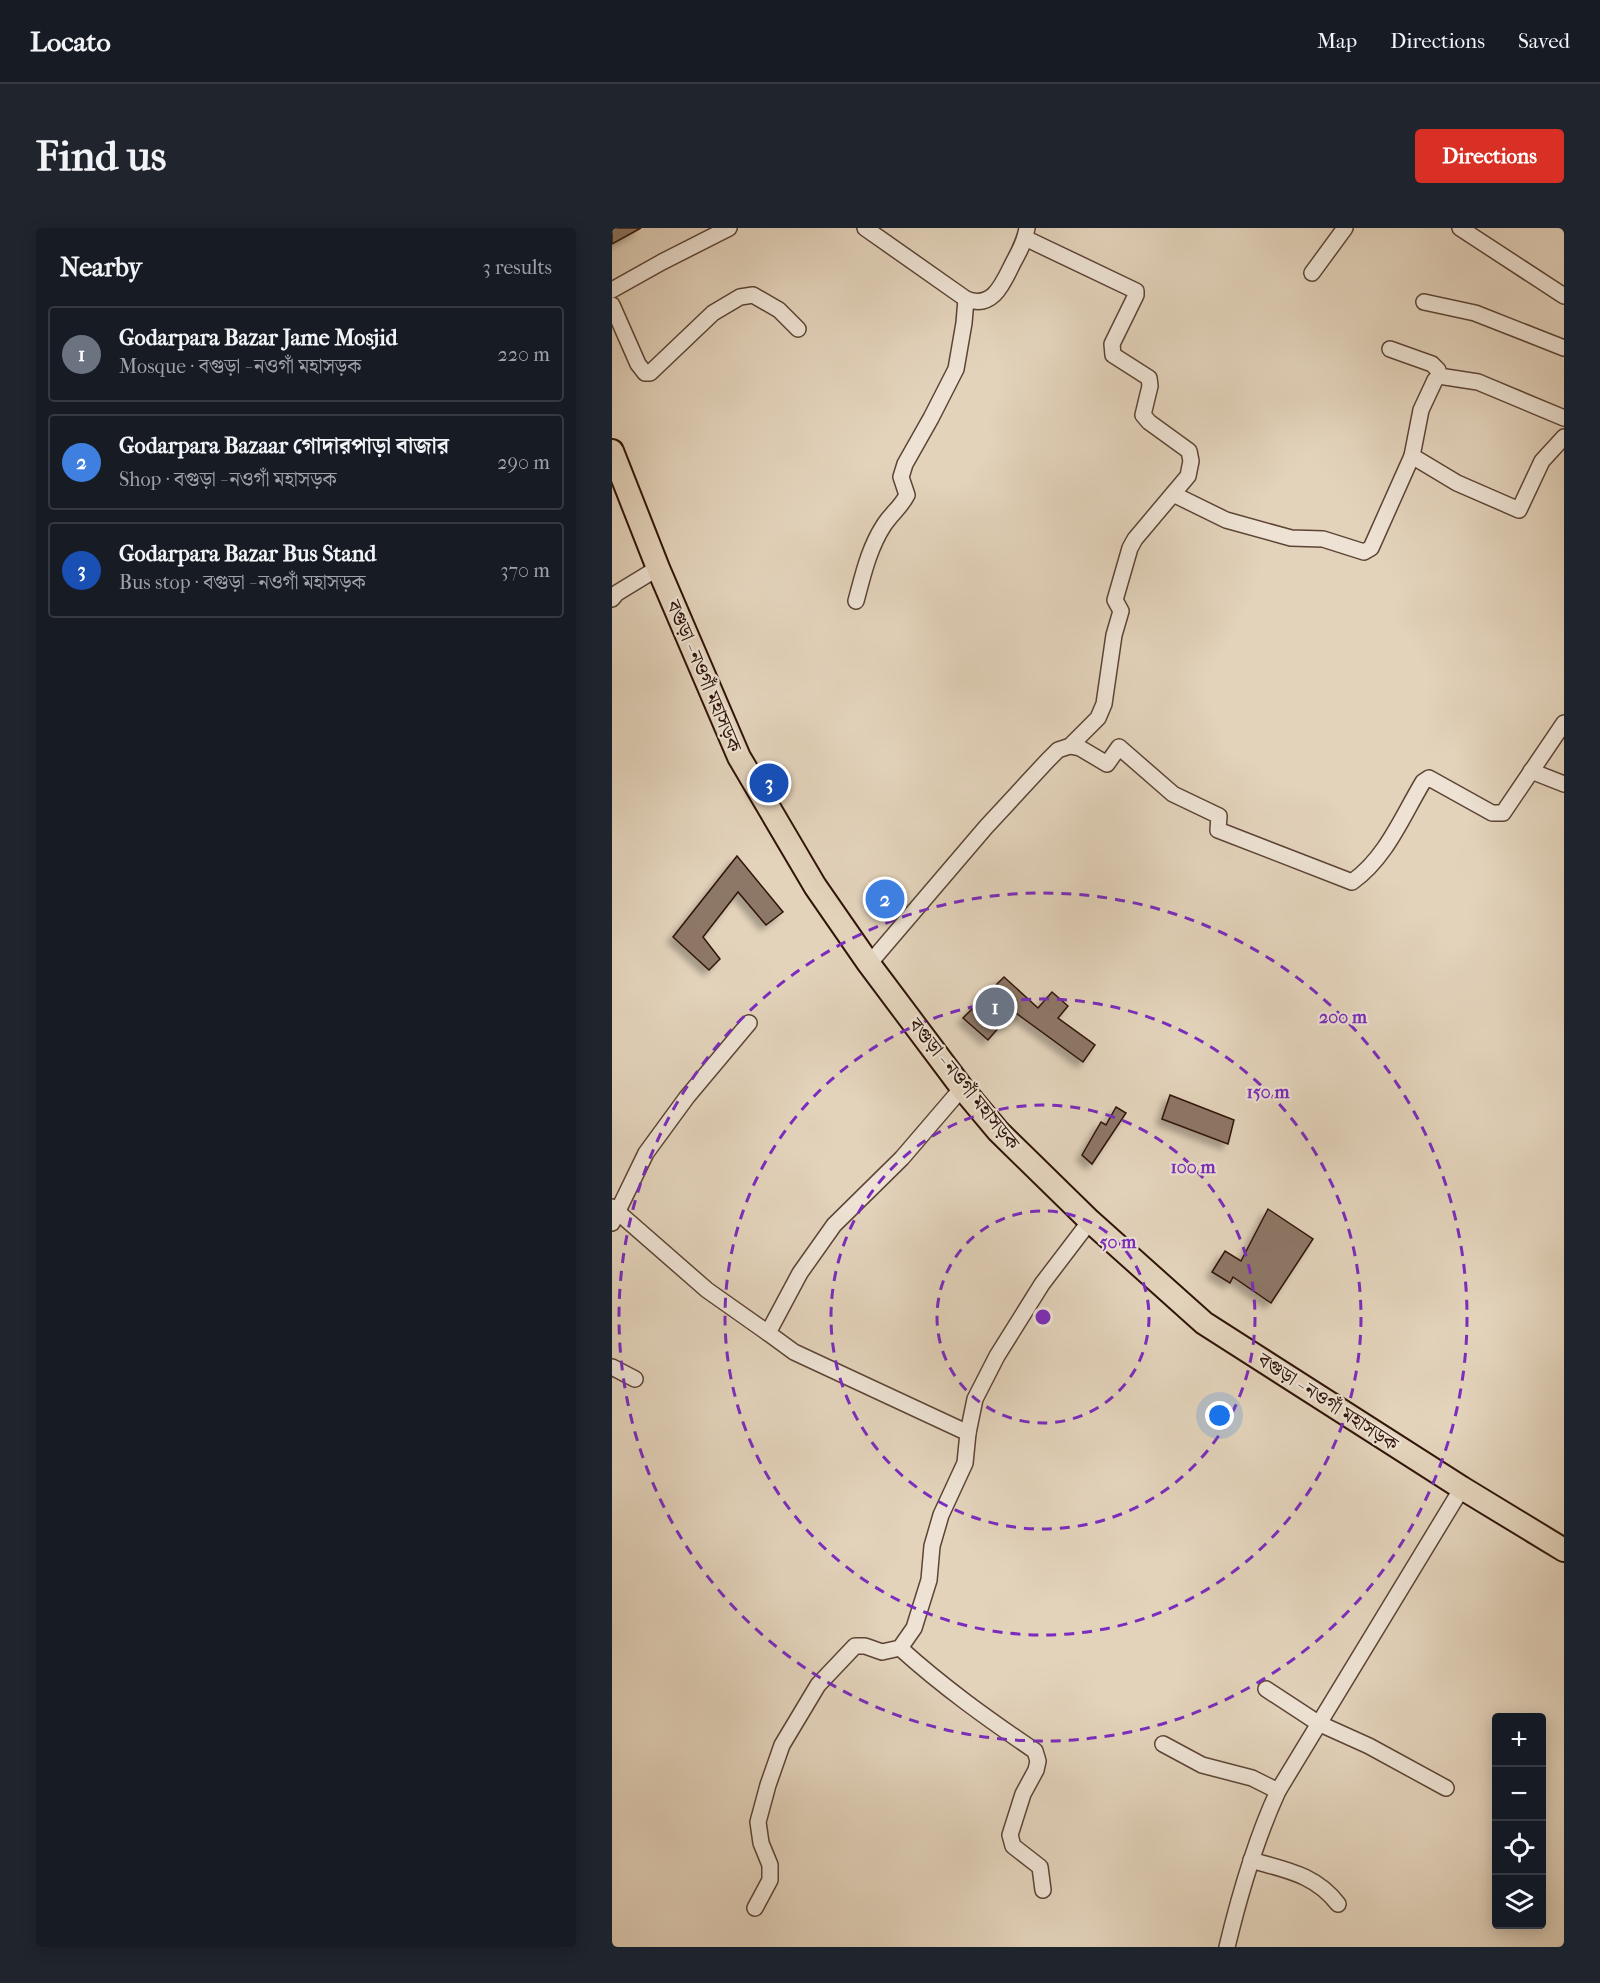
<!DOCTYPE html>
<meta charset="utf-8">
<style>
:root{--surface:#171b24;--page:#20242c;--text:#f1f3f6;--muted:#9ea1a6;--line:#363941;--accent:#d93025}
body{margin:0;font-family:"IM FELL French Canon","Noto Serif Bengali",serif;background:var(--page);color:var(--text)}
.controls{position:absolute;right:18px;bottom:18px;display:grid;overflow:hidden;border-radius:6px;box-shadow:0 3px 15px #0003}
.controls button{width:54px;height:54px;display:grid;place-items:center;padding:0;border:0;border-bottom:2px solid var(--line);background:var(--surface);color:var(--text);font:30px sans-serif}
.you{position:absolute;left:608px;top:1188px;width:21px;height:21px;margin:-15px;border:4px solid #fff;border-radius:50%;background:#1a73e8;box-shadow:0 0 0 9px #1a73e833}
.badge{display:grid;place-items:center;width:39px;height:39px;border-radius:50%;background:var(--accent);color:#fff;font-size:20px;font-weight:700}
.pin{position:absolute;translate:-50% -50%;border:3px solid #fff;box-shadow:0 2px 6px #0006}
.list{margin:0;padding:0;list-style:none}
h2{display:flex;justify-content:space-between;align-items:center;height:78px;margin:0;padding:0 24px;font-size:26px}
h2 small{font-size:20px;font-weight:400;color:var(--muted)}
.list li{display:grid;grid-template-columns:39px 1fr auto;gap:18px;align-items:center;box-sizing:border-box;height:96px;margin:0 12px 12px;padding:0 12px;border:2px solid var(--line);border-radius:6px}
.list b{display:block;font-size:22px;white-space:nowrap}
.list p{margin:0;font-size:20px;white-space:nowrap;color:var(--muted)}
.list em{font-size:20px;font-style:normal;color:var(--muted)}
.icon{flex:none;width:33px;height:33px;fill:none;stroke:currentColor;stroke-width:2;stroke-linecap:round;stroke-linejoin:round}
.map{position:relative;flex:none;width:952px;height:1719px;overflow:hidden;border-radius:6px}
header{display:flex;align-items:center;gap:36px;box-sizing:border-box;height:84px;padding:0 30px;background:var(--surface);border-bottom:2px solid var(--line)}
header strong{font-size:28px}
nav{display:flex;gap:33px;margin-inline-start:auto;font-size:21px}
.intro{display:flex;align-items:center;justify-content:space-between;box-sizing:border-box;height:144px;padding:0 36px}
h1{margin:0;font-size:42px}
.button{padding:15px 27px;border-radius:6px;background:var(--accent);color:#fff;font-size:21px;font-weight:700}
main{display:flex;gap:36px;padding:0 36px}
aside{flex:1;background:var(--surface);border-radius:6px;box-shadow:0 3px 15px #0003}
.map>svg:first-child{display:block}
.building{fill:#8d7766;stroke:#301409;stroke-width:1.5;filter:url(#shadow)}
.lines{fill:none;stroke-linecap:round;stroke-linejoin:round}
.street-casing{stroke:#5d4436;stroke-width:18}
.primary-casing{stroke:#301409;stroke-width:26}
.street{stroke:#ede2d3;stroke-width:15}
.primary{stroke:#e3d3bb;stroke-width:22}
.ring{fill:none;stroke:#7b2cbf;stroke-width:3;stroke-dasharray:10 8}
.labels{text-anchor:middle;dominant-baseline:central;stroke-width:4.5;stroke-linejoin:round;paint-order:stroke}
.street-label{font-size:20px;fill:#301409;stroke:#ede2d3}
.centre{fill:#7b2cbf;stroke:#ede2d3;stroke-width:3}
.ring-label{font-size:18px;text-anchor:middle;font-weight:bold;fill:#7b2cbf;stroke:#ede2d3;stroke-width:4.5;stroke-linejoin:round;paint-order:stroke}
</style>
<header>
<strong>Locato</strong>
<nav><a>Map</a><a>Directions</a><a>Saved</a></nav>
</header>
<div class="intro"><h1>Find us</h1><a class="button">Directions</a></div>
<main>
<aside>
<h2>Nearby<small>3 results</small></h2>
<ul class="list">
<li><span class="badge" style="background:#6b7280">1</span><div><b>Godarpara Bazar Jame Mosjid</b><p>Mosque · বগুড়া - নওগাঁ মহাসড়ক</p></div><em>220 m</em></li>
<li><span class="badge" style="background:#3f7fe0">2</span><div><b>Godarpara Bazaar গোদারপাড়া বাজার</b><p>Shop · বগুড়া - নওগাঁ মহাসড়ক</p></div><em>290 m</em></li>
<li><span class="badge" style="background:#1a4fb4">3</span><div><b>Godarpara Bazar Bus Stand</b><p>Bus stop · বগুড়া - নওগাঁ মহাসড়ক</p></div><em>370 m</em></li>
</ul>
</aside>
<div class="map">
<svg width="952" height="1719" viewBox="0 0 952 1719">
<defs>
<filter id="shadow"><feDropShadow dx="-5.5" dy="5.5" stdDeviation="3" flood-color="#0004"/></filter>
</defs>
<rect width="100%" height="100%" fill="#e3d3bb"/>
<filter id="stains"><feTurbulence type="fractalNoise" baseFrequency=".00333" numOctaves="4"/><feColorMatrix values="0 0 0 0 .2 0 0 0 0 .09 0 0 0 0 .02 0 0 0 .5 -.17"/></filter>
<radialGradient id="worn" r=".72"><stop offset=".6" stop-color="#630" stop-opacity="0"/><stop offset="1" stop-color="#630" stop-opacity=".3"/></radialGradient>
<g class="building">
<polygon points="0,0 29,0 0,16"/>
<polygon points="125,628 171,684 154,697 126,664 91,709 108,731 97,742 61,709"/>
<polygon points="392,749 426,780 440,764 456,778 446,790 483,817 471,834 401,783 376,812 351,790"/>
<polygon points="558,867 622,892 616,916 550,891"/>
<polygon points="504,879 514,885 480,936 470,927 489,894 494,897"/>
<polygon points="656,981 701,1011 659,1075 621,1049 618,1055 600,1044 613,1023 629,1033"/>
</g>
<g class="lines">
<g class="street-casing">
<g id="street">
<path d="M253,0L354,71C381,82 391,55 401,35C407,24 413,13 415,0"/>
<polyline points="848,0 952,68"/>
<polyline points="700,45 733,0"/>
<polyline points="0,62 50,34 117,0"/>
<polyline points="812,74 863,85 952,120"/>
<polyline points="0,77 26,136 33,145 38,145 101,85 128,69 141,67 167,82 186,101"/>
<polyline points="778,121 820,136 826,142 827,148"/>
<polyline points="952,190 866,154 827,148 823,152 809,182 800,228 845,255 907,282 930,233 952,209"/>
<polyline points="561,266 614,292 679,310 711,311 752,324 759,320 800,228"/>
<polyline points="0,371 5,365 46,340"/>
<path d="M244,373C251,347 257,320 272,297C279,286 289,279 295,267L289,249L293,236L319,190L344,141L352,95L354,71"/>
<path d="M458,518L468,520L495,536L507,519L561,566L607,588L606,602L740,654C774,630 790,589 811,554L817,550L880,585H891L952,495"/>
<polyline points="919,543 952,556"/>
<polyline points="257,736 374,599 436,532 446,522 458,518 486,490 492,476 502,407 509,383 503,372 518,320 523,311 576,248 579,233 577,223 537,194 531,187 538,158 537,150 501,127 500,116 524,67 524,63 413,10"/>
<polyline points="350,860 290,930 222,997 188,1045 156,1105 182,1124 356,1205 363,1171 385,1128 430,1056 478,993"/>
<polyline points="0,979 95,1062 156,1105"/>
<polyline points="0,995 34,925 75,869 137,795"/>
<polyline points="0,1139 23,1151"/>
<path d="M288,1420C331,1459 376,1491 423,1523L426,1533L424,1542L411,1566L398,1607L401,1618L428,1639L431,1662"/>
<polyline points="654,1461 706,1495 757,1518 834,1560"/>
<polyline points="551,1516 590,1537 640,1550 666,1563"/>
<path d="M639,1632C673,1642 703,1646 726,1676"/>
<polyline points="143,1680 158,1652 158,1637 149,1615 146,1594 156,1557 170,1517 206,1457 243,1418 253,1418 270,1424 288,1420 302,1400 317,1352 320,1318 329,1287 353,1235 356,1205"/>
<path d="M615,1719C628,1665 643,1613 666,1563L850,1260"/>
</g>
</g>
<g class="primary-casing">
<polyline id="primary" points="0,223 46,340 127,529 203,658 257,736 350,860 386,903 478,993 592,1095 850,1260 952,1322"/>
</g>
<use href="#street" class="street"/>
<use href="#primary" class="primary"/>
</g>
<g class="ring">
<circle cx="431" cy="1089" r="106"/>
<circle cx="431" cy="1089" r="212"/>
<circle cx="431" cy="1089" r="318"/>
<circle cx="431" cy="1089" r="424"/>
</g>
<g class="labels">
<g class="street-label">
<text transform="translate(92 448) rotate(67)">বগুড়া - নওগাঁ মহাসড়ক</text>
<text transform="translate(352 856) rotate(51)">বগুড়া - নওগাঁ মহাসড়ক</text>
<text transform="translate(716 1174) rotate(33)">বগুড়া - নওগাঁ মহাসড়ক</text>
</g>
</g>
<circle cx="431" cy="1089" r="9" class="centre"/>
<g class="ring-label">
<text x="731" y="795">200 m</text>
<text x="656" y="870">150 m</text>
<text x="581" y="945">100 m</text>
<text x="506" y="1020">50 m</text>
</g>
<rect width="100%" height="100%" filter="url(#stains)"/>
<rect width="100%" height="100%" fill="url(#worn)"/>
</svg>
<div class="controls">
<button>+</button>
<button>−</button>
<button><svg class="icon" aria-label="locate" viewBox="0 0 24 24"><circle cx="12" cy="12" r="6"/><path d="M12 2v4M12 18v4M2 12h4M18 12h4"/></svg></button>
<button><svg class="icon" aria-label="layers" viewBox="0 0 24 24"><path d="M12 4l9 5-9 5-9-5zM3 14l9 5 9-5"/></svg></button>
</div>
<div class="you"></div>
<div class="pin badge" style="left:383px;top:779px;background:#6b7280">1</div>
<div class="pin badge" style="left:273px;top:671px;background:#3f7fe0">2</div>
<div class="pin badge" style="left:157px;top:555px;background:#1a4fb4">3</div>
</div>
</main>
